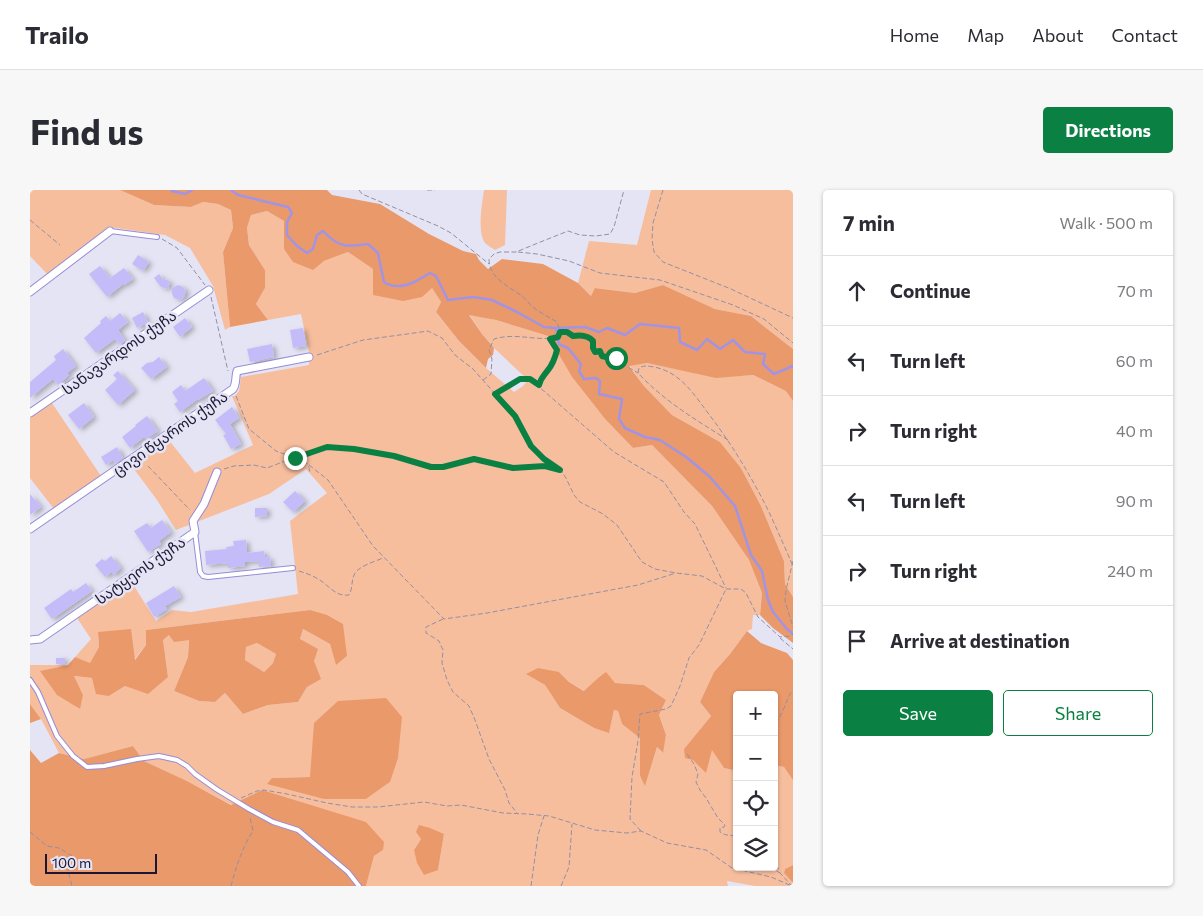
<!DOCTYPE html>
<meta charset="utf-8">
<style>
:root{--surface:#fff;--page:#f7f7f7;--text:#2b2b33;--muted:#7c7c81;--line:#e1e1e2;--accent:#0b8043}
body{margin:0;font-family:Commissioner,"Noto Sans Georgian",sans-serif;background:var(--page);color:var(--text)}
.controls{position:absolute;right:15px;bottom:15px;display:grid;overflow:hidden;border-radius:5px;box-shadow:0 1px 4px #0004}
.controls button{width:45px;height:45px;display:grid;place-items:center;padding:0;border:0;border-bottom:1px solid var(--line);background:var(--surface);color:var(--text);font:25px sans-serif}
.scale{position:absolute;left:15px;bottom:12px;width:112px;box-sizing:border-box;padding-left:5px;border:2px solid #1c1633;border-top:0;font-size:14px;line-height:18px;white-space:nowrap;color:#1c1633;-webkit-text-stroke:4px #e5e4f4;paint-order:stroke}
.stop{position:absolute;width:15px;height:15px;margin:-11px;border:4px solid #0b8043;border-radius:50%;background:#fff}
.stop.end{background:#0b8043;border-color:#fff;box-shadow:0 1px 5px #0008}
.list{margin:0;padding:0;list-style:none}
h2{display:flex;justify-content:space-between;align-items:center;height:65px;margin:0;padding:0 20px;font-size:21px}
h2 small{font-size:16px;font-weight:400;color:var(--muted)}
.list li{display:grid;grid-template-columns:32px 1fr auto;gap:15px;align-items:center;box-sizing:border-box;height:70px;padding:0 20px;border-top:1px solid var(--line)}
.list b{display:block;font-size:19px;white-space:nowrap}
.list em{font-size:16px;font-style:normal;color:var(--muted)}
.actions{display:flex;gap:10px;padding:15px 20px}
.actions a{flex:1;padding:11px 0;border:1px solid var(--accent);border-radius:5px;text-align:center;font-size:18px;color:var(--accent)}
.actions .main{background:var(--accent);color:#fff}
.icon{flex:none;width:28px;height:28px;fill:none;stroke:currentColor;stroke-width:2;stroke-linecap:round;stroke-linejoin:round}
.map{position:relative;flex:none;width:763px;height:696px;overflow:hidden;border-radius:5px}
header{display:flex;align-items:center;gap:30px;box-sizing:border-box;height:70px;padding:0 25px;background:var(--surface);border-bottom:1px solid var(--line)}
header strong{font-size:24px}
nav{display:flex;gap:28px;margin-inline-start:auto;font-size:18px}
.intro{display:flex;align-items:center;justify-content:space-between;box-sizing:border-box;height:120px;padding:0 30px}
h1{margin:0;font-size:35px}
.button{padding:12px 22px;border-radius:5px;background:var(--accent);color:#fff;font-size:18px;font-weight:700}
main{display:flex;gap:30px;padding:0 30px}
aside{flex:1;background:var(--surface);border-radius:5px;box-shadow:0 1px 4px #0004}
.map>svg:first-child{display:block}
.green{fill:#f7be9e;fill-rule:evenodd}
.forest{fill:#ea996a;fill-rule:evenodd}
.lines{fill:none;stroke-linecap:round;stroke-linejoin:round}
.stream{stroke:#a194e5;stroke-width:2.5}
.building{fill:#c3bcf9;filter:url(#shadow)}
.service-casing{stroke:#978cd6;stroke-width:6}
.minor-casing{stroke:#978cd6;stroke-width:9}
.path{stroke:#928fa4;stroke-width:1;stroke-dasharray:5 2.5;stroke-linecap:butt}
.service{stroke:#fff;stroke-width:4}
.minor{stroke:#fff;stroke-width:7}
.route{stroke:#0b8043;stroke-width:6}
.labels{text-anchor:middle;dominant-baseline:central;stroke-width:5;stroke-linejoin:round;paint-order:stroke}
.street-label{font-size:15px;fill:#1c1633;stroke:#e5e4f4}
</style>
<header>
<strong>Trailo</strong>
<nav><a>Home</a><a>Map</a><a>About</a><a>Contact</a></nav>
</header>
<div class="intro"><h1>Find us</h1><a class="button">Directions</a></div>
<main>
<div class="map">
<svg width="763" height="696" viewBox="0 0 763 696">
<defs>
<filter id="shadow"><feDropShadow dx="3.5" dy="2" stdDeviation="2.5" flood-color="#0004"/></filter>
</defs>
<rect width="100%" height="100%" fill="#e5e4f4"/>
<g class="green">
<polygon points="0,0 90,0 124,15 161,17 173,12 188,14 201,20 203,38 193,62 200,137 195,140 183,96 160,58 135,45 79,37 57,57 19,86 0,66"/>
<path d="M454,0H477L475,55L465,60C462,58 457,55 455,53C447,42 452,13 454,0Z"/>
<polygon points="621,0 763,0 763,159 721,126 685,119 633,95 605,103 566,98 561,106 548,93 559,51 607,55"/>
<path d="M237,21L254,31V59L283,79L294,71L318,62L343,79L402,98L411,112L406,122L429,151L456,178L484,202L493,196L498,190L464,158L452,144L439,124L466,130L518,146L542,187L575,229L603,258L622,255L682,316L719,370L732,403L730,425H723L722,439L717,441L700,464L684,482L670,512L681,526L654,559H682L694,578L707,581V677H744V575L754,577L763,589V675L755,679L754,683L763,693V696H725L697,691L698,696H336L344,666L353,660L232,600L202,615L157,591L114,571L103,556L54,569L29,563L11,529L0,514V475H38L11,481L49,519L53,505L43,486L62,488L79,506L95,496L138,487L133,450L139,445L159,449L158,467L144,501L169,511L185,512L195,503L213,524L238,515L268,512L277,497L290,489L270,449L273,439L300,454L306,474L317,466L280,420L116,440V455L104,470L68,442L69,457L60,474L45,467L61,449L47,428L101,391L126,431L142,420L161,422L268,404L260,331L297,303L276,279L239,304L146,340L127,310L101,275L138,249L165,283L223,255L202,206H205L209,201L211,187L279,175V162L271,124L238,130L226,114L235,98V80L219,55L217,38L221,25ZM529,482L539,492L555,501L568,488L585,493L614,495L636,510L629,525L636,545L632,563L627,557L615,595L610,586V547L592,534L588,521L584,520L579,542L564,538L530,518L515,495L497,484ZM280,587L360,592L336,609H294L242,588ZM414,644L408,680L384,660L391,649Z"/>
<polygon points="617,173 686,187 723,185 757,201 763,211 763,407 755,394 754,371 731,316 711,278 690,252 642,225 614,196 599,175"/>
<polygon points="22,213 71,286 24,319 0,288 0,228"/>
<polygon points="227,453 246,464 243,473 234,482 215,470 216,457"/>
</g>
<g class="forest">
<polygon points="90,0 297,0 302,5 350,14 399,44 433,61 446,64 449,70 458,79 472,69 513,74 548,93 561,106 565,98 605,103 633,95 685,119 721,126 763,159 763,211 756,201 723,185 686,188 617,173 599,176 614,196 642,225 690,252 711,278 731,316 754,371 755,394 763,407 763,453 743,438 730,425 732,403 719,370 682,316 622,255 603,258 575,229 542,187 518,146 466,130 439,125 452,144 464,158 463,165 458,169 456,178 429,151 406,122 411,112 402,98 392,107 373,111 343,105 343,79 318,62 294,71 283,80 263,72 254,59 254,31 237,21 221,25 217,38 219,55 235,80 235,98 226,114 238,130 200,137 193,62 203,38 201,20 188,14 173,12 161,17 124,15"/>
<path d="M280,420L297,425L313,434L317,466L306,475L300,454L273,439L270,449L288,459L284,471L291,489L277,497L268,512L238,515L213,524L195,503L185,512L169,511L144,501L158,467L159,450L144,452L139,445L133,450L138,487L118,504L95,496L79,506L66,504L62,488L44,486L53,505L50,519L27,505L10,481L38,475L45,467L60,473L69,457L68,442L101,439L105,470L116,455V440ZM227,453L246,464L243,473L234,482L215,470L216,457Z"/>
<polygon points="717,441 731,453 757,463 763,470 763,590 754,577 744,575 744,505 707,505 707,581 694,578 682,560 676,583 663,570 655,568 654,559 681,526 670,512 684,482 700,464"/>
<polygon points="508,478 529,482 539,492 554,501 568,488 576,482 585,493 614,495 636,510 629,525 636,545 633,563 627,557 615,596 610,586 610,548 592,534 588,521 584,520 579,543 564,538 530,518 515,495 496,484"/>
<polygon points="356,508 372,527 368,568 360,592 336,609 294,609 237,594 242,588 280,587 284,533 308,511"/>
<polygon points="0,514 11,529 0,533"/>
<polygon points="103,556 114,571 157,591 201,615 232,600 336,632 354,652 353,660 344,666 336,696 0,696 0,560 11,573 29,563 54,569"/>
<polygon points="389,635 400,638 414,644 408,680 394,685 387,673 384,660 391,649 386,642"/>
<polygon points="763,675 763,693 754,683 755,679"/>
</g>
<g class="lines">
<g class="stream">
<polyline points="141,0 142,1 155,4 162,0"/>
<path d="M201,0L208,5L258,17L262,23L257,32V45L267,56L277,63L283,59L287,45L293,41C309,58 316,57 338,54L348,63L354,92C357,94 362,96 366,96C378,97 390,89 400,83L406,86L418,110L443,107L462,110L487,122L514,137L526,138L529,154L538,158L551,174L549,181L554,189L566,188L570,191L569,204L592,209L589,229L595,238L615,247L630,250L656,267L679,286L705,316L721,365L732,381L738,410L743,422L757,439L763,444"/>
<polyline points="526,138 555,137 569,142 577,138 595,145 610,134 649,138 650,152 667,160 677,149 690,159 703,150 715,162 735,164 733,174 744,184 763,176 763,177"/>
</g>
</g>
<g class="building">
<polygon points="108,65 119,72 113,81 102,74"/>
<polygon points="70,76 80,88 94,78 103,89 94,95 93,94 77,107 59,84"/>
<polygon points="129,84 133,89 140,91 138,99 131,97 124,88"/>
<polygon points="148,95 153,97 156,101 154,107 150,110 144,108 142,104 142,98"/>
<polygon points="113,122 118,132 107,138 102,128"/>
<polygon points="90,123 98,132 88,140 95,150 89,154 85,149 66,163 54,148 71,133 70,131 76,126 80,131"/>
<polygon points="155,128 162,137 150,147 143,137"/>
<polygon points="273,138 276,156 263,158 260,140"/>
<polygon points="242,154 244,167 220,172 217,159"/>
<polygon points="33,159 46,176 37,183 39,185 28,195 23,189 0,208 0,192 26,170 24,166"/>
<polygon points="129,167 137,177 121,189 111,178 117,173 123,172"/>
<polygon points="88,181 105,200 88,215 75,200 87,189 83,185"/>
<polygon points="174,188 183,201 168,210 168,209 150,222 144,214 148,211 142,202 151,195 155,201"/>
<polygon points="54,213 64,227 49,239 38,225"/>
<polygon points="202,217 209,228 200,234 211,254 201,259 193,245 196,244 185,230"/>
<polygon points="117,226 128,241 116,249 114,247 100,258 92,247 106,236 105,235"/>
<polygon points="87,257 93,268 85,274 83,270 76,275 71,267"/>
<polygon points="265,301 275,311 263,322 253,312"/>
<polygon points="0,304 11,317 0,325"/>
<polygon points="225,318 237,318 237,326 225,327"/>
<polygon points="132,330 141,342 129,351 131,354 118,362 104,341 117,333 121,338"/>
<polygon points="216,350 217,363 234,361 235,368 240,367 241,376 229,377 229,371 214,372 215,376 198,378 198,373 176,375 175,361 197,359 196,357 204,356 203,351"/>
<polygon points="81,366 91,378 84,385 81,382 75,387 65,375 72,369 75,371"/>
<polygon points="56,393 62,401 22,429 14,418 41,399 43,402"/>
<polygon points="144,396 151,407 135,416 137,419 124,427 116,413"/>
<rect x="26" y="468" width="9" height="6"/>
</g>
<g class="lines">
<g class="service-casing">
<g id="service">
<polyline points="80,41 127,47"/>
<polyline points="165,342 170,382 173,386 178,387 263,378"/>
<polyline points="0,490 8,502 27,546 43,566 57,577 74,576 107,569 129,566 147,570 157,576 165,584 186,599 219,619 243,632 268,640 318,682 329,696"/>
</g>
</g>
<g class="minor-casing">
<g id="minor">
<polyline points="0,102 80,41"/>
<polyline points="0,223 179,100"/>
<path d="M0,339L203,199C207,193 205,187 207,181L279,167"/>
<polyline points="0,450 10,449 165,342 163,331 174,314 187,282"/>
</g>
</g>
<g class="path">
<polyline points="329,0 332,4 408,36 421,43 459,74"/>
<polyline points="397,0 405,0"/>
<polyline points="633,0 623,33 622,49 624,62 633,72 701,99 763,128"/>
<polyline points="0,30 30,55"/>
<polyline points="132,49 147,58 175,95"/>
<polyline points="488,62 507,64 539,71 570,83 630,90 703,115 734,129 763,153"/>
<polyline points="181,107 198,181"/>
<path d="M530,142H537L543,147C551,145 558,145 563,151V158L565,162L571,161V166C580,169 583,165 591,172V173L608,183"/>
<polyline points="287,165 333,150 377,144 398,141 412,148 425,165 443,179 485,226 501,256 514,269 530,279 536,288 544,305 550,312 573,324 587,335 612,372 625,379 646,383 672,386 696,399 711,399 716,403 728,427 750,447 760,446 763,444"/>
<path d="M453,190L461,184L462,169L459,160L464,149C487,142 506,152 528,147L530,142L527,132C519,127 510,123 503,117C499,114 496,109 492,106C478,96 459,88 459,69L464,64L470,62H486L508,53L538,41L550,45L566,46L580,44L584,37L594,0"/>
<path d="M509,194C511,187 514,186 519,180C523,174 525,167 527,160L521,149"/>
<polyline points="466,203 490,189 500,189 584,262 634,292 654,322 665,334 696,398"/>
<polyline points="206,206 219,239 246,261 265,268 297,257 324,259 364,266 401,277 413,277 444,269 483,278 515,276 527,279"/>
<path d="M698,250C666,230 634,211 608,183L609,178C614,175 618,176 624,177C650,182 663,203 678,223C701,253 721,286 738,320C747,339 755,358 763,376"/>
<path d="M267,268C277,272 279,273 280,284"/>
<polyline points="279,275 298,290 343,356 414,429 457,423 608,395 646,383"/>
<polyline points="118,276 160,320"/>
<polyline points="194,279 204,276 224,275 237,278 263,268"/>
<polyline points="763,371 756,400 755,411 763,437"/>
<path d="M269,381C275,383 282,385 288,389C299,395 305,407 319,405C323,398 321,392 324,385C328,376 344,372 353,368"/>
<polyline points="413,429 396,437 396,443 409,451 413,460 412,473 417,490 423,502 439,516 445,530 459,569 475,600 479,613 487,623"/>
<polyline points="750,448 763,459"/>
<path d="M744,541C746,532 751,526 754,518C757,511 758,506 763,500"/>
<path d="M657,564L664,574L668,584L666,592L670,600L676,608L688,628L695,635L694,637L690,638V642C697,647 701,644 707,647"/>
<polyline points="211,608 227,601 234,600 257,604 297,613 322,617 348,617 394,612 417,616 431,615 473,623 497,624 519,626 565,640 597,643 611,641 637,653 676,660 702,678 741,687 762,696"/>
<polyline points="611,641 600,629 602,587 608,551 610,524 636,519 641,516 650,496 659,468 669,455 696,399"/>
<polyline points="0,642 17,656 29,658 42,666 38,681 42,696"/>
<polyline points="744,668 750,683 761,695"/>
<polyline points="740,677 750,683"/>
<path d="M201,696C206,677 212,658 223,641L220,627"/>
<polyline points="501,696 508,645 514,626"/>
<polyline points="531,696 539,677 542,634"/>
</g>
<use href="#service" class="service"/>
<use href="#minor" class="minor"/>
</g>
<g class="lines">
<path class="route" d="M265,268L297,257L324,259L364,266L401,277H413L444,269L483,278L515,276L530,280L514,269L501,256L485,226L465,204L490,189H500L509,195C511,187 513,187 518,180C523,174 525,168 527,160L520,149L528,147L530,142H537L543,146C550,145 558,145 563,151V158L565,162L570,161L572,166L576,167L586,168"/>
</g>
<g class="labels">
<g class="street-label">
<text transform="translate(89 162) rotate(-35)">სანავარდოს ქუჩა</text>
<text transform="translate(140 243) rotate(-35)">ცივი წყაროს ქუჩა</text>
<text transform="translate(110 380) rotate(-35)">სატყეოს ქუჩა</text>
</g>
</g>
</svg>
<div class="controls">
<button>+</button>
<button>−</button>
<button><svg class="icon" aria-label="locate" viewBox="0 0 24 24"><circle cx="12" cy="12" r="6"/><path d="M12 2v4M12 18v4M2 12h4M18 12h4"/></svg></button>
<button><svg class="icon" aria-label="layers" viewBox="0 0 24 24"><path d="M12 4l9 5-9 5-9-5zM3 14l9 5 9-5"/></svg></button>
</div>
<div class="scale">100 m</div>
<div class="stop" style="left:586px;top:168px"></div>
<div class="stop end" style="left:265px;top:268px"></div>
</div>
<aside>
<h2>7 min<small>Walk · 500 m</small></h2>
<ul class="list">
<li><svg class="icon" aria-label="ahead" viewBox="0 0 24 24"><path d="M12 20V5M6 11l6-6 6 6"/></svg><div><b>Continue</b></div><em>70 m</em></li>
<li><svg class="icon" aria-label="left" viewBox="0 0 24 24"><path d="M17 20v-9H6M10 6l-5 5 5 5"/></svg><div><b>Turn left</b></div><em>60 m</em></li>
<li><svg class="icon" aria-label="right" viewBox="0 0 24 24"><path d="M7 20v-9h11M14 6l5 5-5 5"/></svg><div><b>Turn right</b></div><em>40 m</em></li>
<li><svg class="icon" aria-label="left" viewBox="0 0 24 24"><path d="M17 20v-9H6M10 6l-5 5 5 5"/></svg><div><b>Turn left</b></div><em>90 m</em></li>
<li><svg class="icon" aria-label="right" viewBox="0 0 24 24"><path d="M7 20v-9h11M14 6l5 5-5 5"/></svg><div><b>Turn right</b></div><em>240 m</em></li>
<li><svg class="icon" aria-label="arrive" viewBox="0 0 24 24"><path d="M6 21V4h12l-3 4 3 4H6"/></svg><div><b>Arrive at destination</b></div></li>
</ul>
<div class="actions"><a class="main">Save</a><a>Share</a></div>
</aside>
</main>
